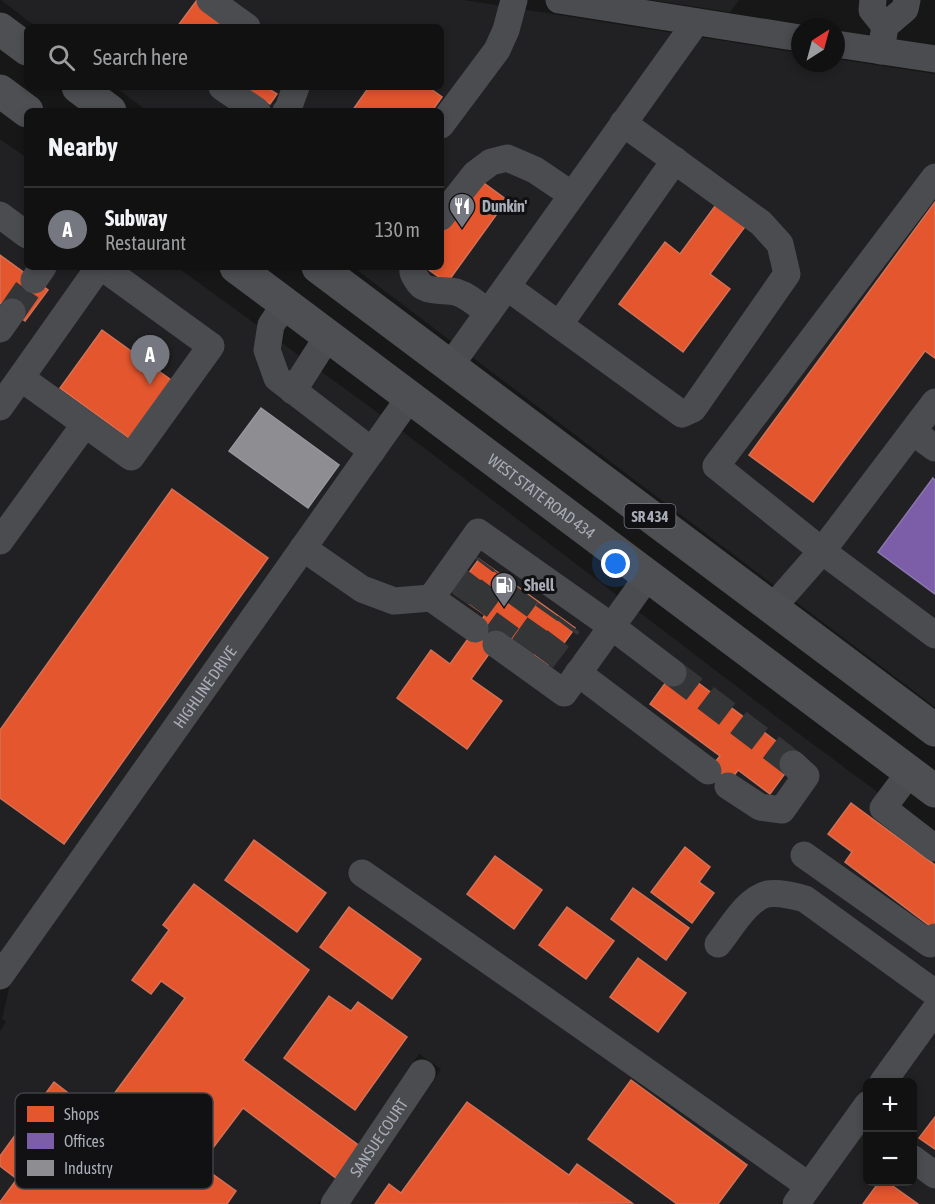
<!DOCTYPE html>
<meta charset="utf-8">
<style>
:root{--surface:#111;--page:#1e1f1f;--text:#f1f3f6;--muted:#9c9d9f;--line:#303131;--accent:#757880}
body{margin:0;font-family:"Asap Condensed",sans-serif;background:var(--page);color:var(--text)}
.controls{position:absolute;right:18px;bottom:18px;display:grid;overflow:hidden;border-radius:9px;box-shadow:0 3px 9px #0003}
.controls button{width:54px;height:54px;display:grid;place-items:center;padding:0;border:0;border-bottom:2px solid var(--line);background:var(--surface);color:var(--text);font:30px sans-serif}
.compass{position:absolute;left:791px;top:18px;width:54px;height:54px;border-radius:50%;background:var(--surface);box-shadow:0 3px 9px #0003;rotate:36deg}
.you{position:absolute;left:616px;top:564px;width:21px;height:21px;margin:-15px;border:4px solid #fff;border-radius:50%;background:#1a73e8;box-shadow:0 0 0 9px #1a73e833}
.badge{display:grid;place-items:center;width:39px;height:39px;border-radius:50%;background:var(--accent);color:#fff;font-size:20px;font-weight:700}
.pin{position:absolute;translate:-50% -50px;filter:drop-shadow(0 2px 3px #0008)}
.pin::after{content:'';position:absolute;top:32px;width:21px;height:18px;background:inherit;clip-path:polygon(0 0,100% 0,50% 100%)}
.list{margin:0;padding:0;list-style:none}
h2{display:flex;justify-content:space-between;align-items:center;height:78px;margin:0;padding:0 24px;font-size:26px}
h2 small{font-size:20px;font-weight:400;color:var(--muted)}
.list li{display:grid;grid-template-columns:39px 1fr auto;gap:18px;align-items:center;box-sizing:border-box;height:84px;padding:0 24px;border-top:2px solid var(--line)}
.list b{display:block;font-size:22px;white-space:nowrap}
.list p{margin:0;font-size:20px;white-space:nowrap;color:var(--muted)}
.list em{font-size:20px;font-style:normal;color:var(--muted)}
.icon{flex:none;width:33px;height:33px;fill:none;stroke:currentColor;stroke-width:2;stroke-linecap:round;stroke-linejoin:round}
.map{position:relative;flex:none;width:935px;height:1204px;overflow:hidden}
.search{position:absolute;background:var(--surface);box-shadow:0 3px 9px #0003;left:24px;top:24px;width:420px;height:66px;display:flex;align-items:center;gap:15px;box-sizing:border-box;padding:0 21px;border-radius:9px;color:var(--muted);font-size:22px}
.panel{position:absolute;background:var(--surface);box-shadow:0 3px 9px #0003;left:24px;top:108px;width:420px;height:162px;border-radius:9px}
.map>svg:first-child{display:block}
.built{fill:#212123}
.shops{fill:#e4572e;stroke:#d27157;stroke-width:1.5}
.offices{fill:#7b5ea7;stroke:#8876ac;stroke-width:1.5}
.industry{fill:#8d8d92;stroke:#95979d;stroke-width:1.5}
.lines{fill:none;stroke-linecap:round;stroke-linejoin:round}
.minor-tunnel{stroke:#343537;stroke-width:27;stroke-dasharray:27 14;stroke-linecap:butt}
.minor{stroke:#4b4c50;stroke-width:27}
.major{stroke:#4d4f52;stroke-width:33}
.labels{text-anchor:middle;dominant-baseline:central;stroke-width:6;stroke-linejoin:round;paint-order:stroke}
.shield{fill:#111113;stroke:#7b7e86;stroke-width:1.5}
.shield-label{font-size:15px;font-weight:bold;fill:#a8adb8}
.poi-label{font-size:16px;font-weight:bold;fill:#a8adb8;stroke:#111113;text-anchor:start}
.street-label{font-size:16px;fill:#a8adb8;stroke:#111113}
.key{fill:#111113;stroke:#3e4045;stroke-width:1.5}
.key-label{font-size:16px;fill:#a8adb8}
</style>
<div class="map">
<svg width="935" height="1204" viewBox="0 0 935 1204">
<rect width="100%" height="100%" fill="#171717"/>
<g class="built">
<polygon points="1,0 464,0 800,53 800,63 836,63 836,59 935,74 935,707 353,267 441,267 441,111 147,111 115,87 441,87 441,27 36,27"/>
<polygon points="651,0 739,0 730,12"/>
<polygon points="0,139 27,158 27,267 177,267 381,415 0,953"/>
<polygon points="402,431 786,724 935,835 935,988 780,1204 350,1204 441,1069 419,1054 318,1204 0,1204 0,1031 6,1022 2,1019 10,984"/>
<polygon points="935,1033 935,1204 812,1204 867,1127 868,1182 912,1182 912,1082 899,1082"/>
</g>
<g class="shops">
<polygon points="197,0 201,0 238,27 177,27"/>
<polygon points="239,87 266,87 277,94 270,104 256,95"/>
<polygon points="369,87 428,87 442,97 432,111 352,111"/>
<polygon points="477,178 507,200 447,283 425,267 441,267 441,227"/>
<polygon points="718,202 747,224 710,274 730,289 683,352 619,304 665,242 680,254"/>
<polygon points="935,202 935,358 925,351 813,502 749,455"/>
<polygon points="0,255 48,290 25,321 0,303"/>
<polygon points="102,330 171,380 129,438 60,388"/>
<polygon points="172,489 268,558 64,844 0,798 0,730"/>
<polygon points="479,559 575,628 548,665 504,633 471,679 502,701 467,749 397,698 431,650 450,664 485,615 454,593"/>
<polygon points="677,667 797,757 770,794 738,770 730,781 711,767 720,756 650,704"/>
<polygon points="851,803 935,865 935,927 934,929 845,862 852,852 828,834"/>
<polygon points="254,840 326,893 297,932 225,880"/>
<polygon points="685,847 710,867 699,882 714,893 692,923 651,892"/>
<polygon points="495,856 542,890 514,929 467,894"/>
<polygon points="194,884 309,970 243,1060 361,1147 337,1179 243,1108 200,1165 236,1191 227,1204 0,1204 0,1202 17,1179 0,1166 0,1156 54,1082 72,1096 45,1133 71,1152 185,998 161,981 151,994 132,980 169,930 163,925"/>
<polygon points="633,888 689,928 666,960 611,919"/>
<polygon points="349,907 421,959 392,999 320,947"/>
<polygon points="567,907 614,941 586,979 539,945"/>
<polygon points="638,958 686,993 658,1032 610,997"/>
<polygon points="329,996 351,1011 358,1002 407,1037 355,1110 284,1058"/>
<polygon points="631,1080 747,1165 718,1204 677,1204 588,1139"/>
<polygon points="467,1102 569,1175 577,1164 632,1203 375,1204 389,1184 401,1193"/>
<polygon points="935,1117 935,1149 919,1138"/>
<polygon points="879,1182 887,1182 918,1204 863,1204"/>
</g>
<polygon class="offices" points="933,478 935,480 935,594 878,552"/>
<polygon class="industry" points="261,408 339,465 308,508 229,451"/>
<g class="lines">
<g class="minor-tunnel">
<polyline points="12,312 34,280"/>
<polyline points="458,597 484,562"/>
<polyline points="476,609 501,575"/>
<polyline points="492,642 527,594"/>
<polyline points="523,647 549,610"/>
<polyline points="542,660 569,624"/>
<polyline points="673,673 793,764"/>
</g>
<g class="minor">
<polyline points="210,0 247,27"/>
<polyline points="559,0 800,38"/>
<polyline points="873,0 872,10 885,26"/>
<polyline points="836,44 935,59"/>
<polyline points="881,51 885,26 905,9 907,0"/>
<polyline points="222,87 257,111"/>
<polyline points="286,111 288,109 296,87"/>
<polyline points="441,125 497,50 506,30 514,0"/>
<polyline points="0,215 27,235"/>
<polyline points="441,217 475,174 491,162 507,158 535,170 572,195"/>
<path d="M413,267C412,273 414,275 417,280C424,294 443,289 456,292C469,296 478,305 488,313"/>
<polyline points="34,280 43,267"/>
<polyline points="507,287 682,414 693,409 787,274 780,244 761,223 623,123"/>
<polyline points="285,304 271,325 267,350 277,378 372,451"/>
<polyline points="559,325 675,160"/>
<polyline points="0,329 12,312"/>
<polyline points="450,366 696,22"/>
<polyline points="21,378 131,457 211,346 102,267"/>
<polyline points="293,391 328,336"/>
<polyline points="935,402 822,551 935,635"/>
<polyline points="0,407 99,267"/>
<polyline points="913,432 935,448"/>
<polyline points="0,541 85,424"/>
<polyline points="303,548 362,589 394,601 431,598"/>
<polyline points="772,608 822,551 716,466 935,177"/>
<polyline points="475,629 431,598 478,532 611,626 673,673"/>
<polyline points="496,644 564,693 648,576"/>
<polyline points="578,673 708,771"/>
<polyline points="910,772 883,808 935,848"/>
<polyline points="728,786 760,807 782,810 806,776 793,764"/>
<polyline points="804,855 930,944 935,937"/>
<path d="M362,873C512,976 660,1081 809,1186"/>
<path d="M718,944C731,928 747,899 767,894C779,892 794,896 805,899L935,993"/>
<path id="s1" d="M0,976L410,397"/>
<polyline points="883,1082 935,1010"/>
<polyline points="912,1158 935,1175"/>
<path id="s2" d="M334,1204L422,1073"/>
<polyline points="796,1204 868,1104"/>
</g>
<g class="major">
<polyline points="0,29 27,49"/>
<polyline points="78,87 110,111"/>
<polyline points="0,91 27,111"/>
<path id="s3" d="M236,267L935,791"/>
<polyline points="318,267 935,730"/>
</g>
</g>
<defs>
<g id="restaurant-pin" transform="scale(1.35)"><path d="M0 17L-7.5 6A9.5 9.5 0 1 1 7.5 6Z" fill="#757880" stroke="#111113"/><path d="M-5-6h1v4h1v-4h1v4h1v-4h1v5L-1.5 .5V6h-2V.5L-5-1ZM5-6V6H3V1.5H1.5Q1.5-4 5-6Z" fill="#fff"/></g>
<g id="fuel-pin" transform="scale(1.35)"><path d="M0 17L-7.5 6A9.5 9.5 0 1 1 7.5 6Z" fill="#757880" stroke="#111113"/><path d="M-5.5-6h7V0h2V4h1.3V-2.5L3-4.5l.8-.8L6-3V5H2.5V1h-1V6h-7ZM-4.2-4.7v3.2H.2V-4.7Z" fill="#fff"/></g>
</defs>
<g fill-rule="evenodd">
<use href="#restaurant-pin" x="462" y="206"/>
<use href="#fuel-pin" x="504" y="585"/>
</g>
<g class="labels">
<rect class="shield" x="624.5" y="504" width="51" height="24" rx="4.5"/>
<g class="shield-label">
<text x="650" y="516">SR 434</text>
</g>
<g class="poi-label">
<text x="482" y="206">Dunkin'</text>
<text x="524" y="585">Shell</text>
</g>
<g class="street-label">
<text stroke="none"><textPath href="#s3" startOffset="382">WEST STATE ROAD 434</textPath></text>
<text stroke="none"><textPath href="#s1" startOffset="354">HIGHLINE DRIVE</textPath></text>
<text stroke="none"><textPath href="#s2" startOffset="80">SANSUE COURT</textPath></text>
</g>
</g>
<rect x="15" y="1093" width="198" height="96" rx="9" class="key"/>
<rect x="27" y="1106" width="27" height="16" fill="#e4572e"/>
<rect x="27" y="1133" width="27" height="16" fill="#7b5ea7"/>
<rect x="27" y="1160" width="27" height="16" fill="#8d8d92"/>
<g class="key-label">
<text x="64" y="1120">Shops</text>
<text x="64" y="1147">Offices</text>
<text x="64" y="1174">Industry</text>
</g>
</svg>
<div class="controls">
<button>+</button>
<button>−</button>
</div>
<svg class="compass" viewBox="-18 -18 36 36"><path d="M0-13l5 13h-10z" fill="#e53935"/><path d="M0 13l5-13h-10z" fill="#9c9d9f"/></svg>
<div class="you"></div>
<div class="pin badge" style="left:150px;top:385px">A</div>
<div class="search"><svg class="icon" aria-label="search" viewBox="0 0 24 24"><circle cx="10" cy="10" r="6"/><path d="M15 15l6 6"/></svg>Search here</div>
<section class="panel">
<h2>Nearby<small></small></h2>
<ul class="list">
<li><span class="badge">A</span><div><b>Subway</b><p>Restaurant</p></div><em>130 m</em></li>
</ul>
</section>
</div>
